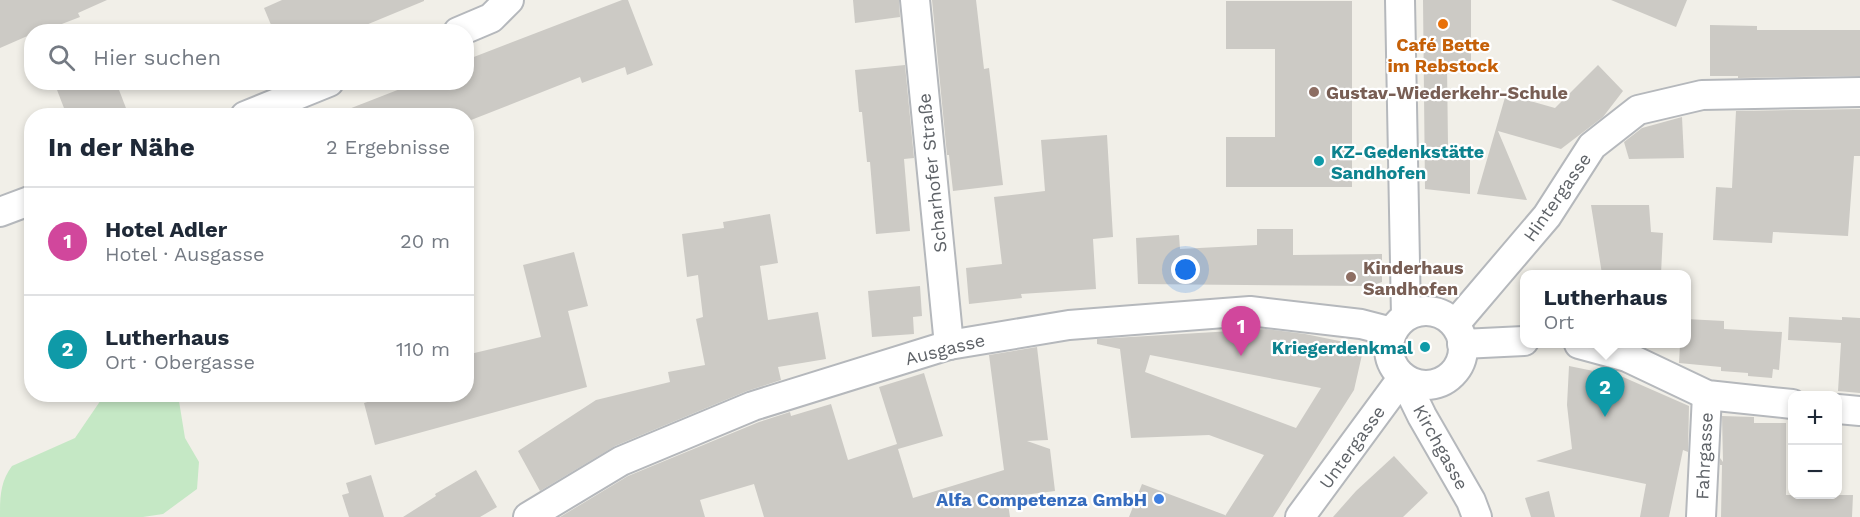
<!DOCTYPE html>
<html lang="de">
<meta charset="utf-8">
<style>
:root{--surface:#fff;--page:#f6f6f7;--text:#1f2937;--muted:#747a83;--line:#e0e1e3;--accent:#1a73e8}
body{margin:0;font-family:"Work Sans",sans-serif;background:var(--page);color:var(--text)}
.controls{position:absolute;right:18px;bottom:18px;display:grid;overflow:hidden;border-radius:12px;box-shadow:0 3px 9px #0003}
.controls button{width:54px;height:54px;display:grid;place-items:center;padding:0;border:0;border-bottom:2px solid var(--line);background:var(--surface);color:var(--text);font:30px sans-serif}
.you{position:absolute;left:1186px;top:270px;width:21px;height:21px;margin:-15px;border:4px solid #fff;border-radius:50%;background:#1a73e8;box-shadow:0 0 0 9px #1a73e833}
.badge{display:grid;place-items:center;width:39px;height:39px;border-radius:50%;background:var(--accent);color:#fff;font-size:20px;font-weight:700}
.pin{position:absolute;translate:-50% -50px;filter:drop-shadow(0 2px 3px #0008)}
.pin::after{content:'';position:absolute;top:32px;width:21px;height:18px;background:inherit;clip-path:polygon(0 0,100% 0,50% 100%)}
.popup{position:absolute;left:1520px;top:270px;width:171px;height:78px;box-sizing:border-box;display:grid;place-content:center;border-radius:12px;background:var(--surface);filter:drop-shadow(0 2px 4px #0005);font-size:20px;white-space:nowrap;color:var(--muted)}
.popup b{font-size:22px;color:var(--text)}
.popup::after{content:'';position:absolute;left:50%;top:100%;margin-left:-12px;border:12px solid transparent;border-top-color:var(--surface)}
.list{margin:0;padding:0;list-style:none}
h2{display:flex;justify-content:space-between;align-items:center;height:78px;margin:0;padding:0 24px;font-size:26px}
h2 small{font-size:20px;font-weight:400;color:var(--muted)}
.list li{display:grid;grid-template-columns:39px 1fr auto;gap:18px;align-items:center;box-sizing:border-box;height:108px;padding:0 24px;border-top:2px solid var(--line)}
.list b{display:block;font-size:22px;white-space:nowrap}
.list p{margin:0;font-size:20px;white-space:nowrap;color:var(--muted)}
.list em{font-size:20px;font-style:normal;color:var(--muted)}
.icon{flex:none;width:33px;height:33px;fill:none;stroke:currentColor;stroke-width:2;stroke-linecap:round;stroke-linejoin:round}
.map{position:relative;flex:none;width:1860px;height:517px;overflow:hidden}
.search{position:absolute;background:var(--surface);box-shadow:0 3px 9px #0003;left:24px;top:24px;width:450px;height:66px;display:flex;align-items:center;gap:15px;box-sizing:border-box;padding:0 21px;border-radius:24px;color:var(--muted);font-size:22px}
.panel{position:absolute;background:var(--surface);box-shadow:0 3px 9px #0003;left:24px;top:108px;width:450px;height:294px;border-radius:24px}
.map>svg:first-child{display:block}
.park{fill:#c5e8c5}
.building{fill:#cccac5;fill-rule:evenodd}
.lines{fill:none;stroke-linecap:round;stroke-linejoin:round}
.street-casing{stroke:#b5b8bc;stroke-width:32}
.street{stroke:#fff;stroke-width:28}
.food-dot{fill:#e8710a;stroke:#fff;stroke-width:2}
.education-dot{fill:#8d6e63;stroke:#fff;stroke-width:2}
.culture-dot{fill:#0f9aa8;stroke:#fff;stroke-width:2}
.shop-dot{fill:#3f7fe0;stroke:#fff;stroke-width:2}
.labels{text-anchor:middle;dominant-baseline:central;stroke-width:4.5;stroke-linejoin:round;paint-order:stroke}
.food-label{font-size:18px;font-weight:bold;fill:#c56008;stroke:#fff}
.education-label{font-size:18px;font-weight:bold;fill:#785e54;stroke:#fff;text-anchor:start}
.culture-label{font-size:18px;font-weight:bold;fill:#0d838f;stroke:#fff;text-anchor:start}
.street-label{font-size:18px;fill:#5f6368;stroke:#fff}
.shop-label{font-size:18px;font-weight:bold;fill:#366cbe;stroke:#fff;text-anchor:end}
</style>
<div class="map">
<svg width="1860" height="517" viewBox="0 0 1860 517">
<rect width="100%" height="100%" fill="#f1efe8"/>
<path class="park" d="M105,394L178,395L185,438L199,462L197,489L163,514L143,517H0C0,498 0,482 12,466L75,438Z"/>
<g class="building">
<polygon points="0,0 107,0 78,13 80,17 54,27 53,24 36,32 32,32 32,34 0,48"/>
<polygon points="282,0 424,0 424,1 349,32 274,32 264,8"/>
<polygon points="622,0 628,0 653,65 627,75 625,67 582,83 580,77 466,122 466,116 337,116 336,114 418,82 466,82 466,60"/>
<polygon points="853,0 899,0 900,17 855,23"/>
<polygon points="932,0 976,0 984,69 989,68 1003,185 953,191 949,155 947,155"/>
<polygon points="1423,0 1471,0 1471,72 1447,65 1448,146 1470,148 1470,194 1425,189"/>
<polygon points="1611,0 1687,0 1676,27"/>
<polygon points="1226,1 1352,1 1352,187 1226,187 1226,137 1275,137 1275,49 1226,49"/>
<polygon points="1710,25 1757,26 1757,30 1860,30 1860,76 1738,78 1738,76 1710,76"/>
<polygon points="905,65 914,158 904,159 910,231 876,234 870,162 867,162 862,112 859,112 855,70"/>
<polygon points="1598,65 1623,91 1603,117 1561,149 1498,131 1527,200 1477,194 1506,94 1555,108"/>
<polygon points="54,82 116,82 129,116 67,116"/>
<polygon points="1860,109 1860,156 1854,156 1848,236 1773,232 1772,243 1713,240 1716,187 1732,188 1736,111"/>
<polygon points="1682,117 1684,158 1629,159 1624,142 1642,128"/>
<polygon points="1107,135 1113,237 1093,239 1096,289 1021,294 1022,298 969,304 966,268 1002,264 994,197 1045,191 1041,140"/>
<polygon points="1591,205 1649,205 1651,232 1663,233 1661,274 1602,274"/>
<polygon points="770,214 778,263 760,266 768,320 818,312 826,359 778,367 781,380 747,391 615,446 540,491 518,451 596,400 670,382 668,372 705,365 696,319 703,317 698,275 687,277 682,234 724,228 723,222"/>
<polygon points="1257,229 1293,229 1293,255 1382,254 1382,282 1371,286 1138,284 1136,238 1179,235 1180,249 1257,245"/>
<polygon points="574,252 588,306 568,311 587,387 375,445 364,403 394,394 466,394 466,355 541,337 523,265"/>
<polygon points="920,286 922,316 913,317 914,334 872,337 868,291"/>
<polygon points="1789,317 1842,320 1842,317 1860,318 1860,393 1838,391 1841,343 1788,340"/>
<polygon points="1686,319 1724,321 1724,329 1782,332 1779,370 1773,369 1772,378 1748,376 1748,373 1721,371 1721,367 1679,363 1680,344 1686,344"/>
<path d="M1266,329L1305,334L1364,346L1354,390L1273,517H1129L1142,484L1225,515V516L1264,455L1209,435L1131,438L1120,349L1097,344V339ZM1150,355L1321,388L1296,428L1145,372Z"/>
<polygon points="1037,347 1048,440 1027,441 1050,449 1055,491 1007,497 1010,517 764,517 754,484 700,500 705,517 560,517 628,476 759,422 790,412 791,416 831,404 848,460 897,444 879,387 924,373 943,436 898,449 913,498 1004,470 989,355"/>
<polygon points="1569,366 1623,377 1689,406 1688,452 1683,450 1669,517 1640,517 1646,484 1536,461 1572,449 1567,405"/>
<polygon points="1722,416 1754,417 1754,423 1786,423 1786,495 1853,495 1852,517 1721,517 1722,465 1720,465 1720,458 1723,462"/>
<polygon points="1394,456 1428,493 1403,517 1333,517 1356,491"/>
<polygon points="476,470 497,507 480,517 403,517 436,496 435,494"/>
<polygon points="371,475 384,517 349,517 342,495 349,493 346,483"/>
<polygon points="1549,491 1555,517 1531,517 1525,498"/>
</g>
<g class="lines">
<g class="street-casing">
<g id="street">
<polyline points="915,0 949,345"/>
<polyline points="1400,0 1406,316"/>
<polyline points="458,32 491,18 509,0"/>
<polyline points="245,116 329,82"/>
<polyline points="0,212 32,200"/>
<circle cx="1426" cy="348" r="37"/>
<polyline points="1455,324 1547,216 1592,146 1638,110 1702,95 1860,92"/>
<polyline points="1462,344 1524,341"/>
<polyline points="1579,344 1627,357 1707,395 1792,404"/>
<polyline points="1838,409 1860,411"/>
<polyline points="528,517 621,461 753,406 949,345 1069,325 1250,311 1361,324 1392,332"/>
<polyline points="1300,517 1403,377 1422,416 1471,501 1477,517"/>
<polyline points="1701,517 1707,395"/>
</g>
</g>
<use href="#street" class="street"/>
</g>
<circle class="food-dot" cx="1443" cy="24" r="6"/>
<g class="education-dot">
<circle cx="1314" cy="92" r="6"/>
<circle cx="1351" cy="277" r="6"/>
</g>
<g class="culture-dot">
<circle cx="1319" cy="161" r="6"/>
<circle cx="1425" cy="347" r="6"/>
</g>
<circle class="shop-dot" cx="1159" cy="499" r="6"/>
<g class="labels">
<g class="food-label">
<text x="1443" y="44">Café Bette<tspan x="1443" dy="21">im Rebstock</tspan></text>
</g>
<g class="education-label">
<text x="1326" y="92">Gustav-Wiederkehr-Schule</text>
<text x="1363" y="267">Kinderhaus<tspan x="1363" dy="21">Sandhofen</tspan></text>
</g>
<g class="culture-label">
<text x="1331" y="151">KZ-Gedenkstätte<tspan x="1331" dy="21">Sandhofen</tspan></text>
<text x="1413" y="347" text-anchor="end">Kriegerdenkmal</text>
</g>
<g class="street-label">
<text transform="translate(932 173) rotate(-96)">Scharhofer Straße</text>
<text transform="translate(1557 197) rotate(-55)">Hintergasse</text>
<text transform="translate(945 349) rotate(-14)">Ausgasse</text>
<text transform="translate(1352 447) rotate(-54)">Untergasse</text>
<text transform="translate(1441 447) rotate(61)">Kirchgasse</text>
<text transform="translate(1704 456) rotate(-87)">Fahrgasse</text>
</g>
<g class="shop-label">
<text x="1147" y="499">Alfa Competenza GmbH</text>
</g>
</g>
</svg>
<div class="controls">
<button>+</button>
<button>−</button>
</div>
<div class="you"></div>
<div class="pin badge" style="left:1241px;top:356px;background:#d1479c">1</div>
<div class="pin badge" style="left:1605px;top:417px;background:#0f9aa8">2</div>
<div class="popup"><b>Lutherhaus</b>Ort</div>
<div class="search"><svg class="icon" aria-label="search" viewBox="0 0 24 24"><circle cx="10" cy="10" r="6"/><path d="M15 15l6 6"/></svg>Hier suchen</div>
<section class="panel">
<h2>In der Nähe<small>2 Ergebnisse</small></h2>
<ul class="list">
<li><span class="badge" style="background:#d1479c">1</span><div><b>Hotel Adler</b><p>Hotel · Ausgasse</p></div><em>20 m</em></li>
<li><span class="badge" style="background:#0f9aa8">2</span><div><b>Lutherhaus</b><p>Ort · Obergasse</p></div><em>110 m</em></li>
</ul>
</section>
</div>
